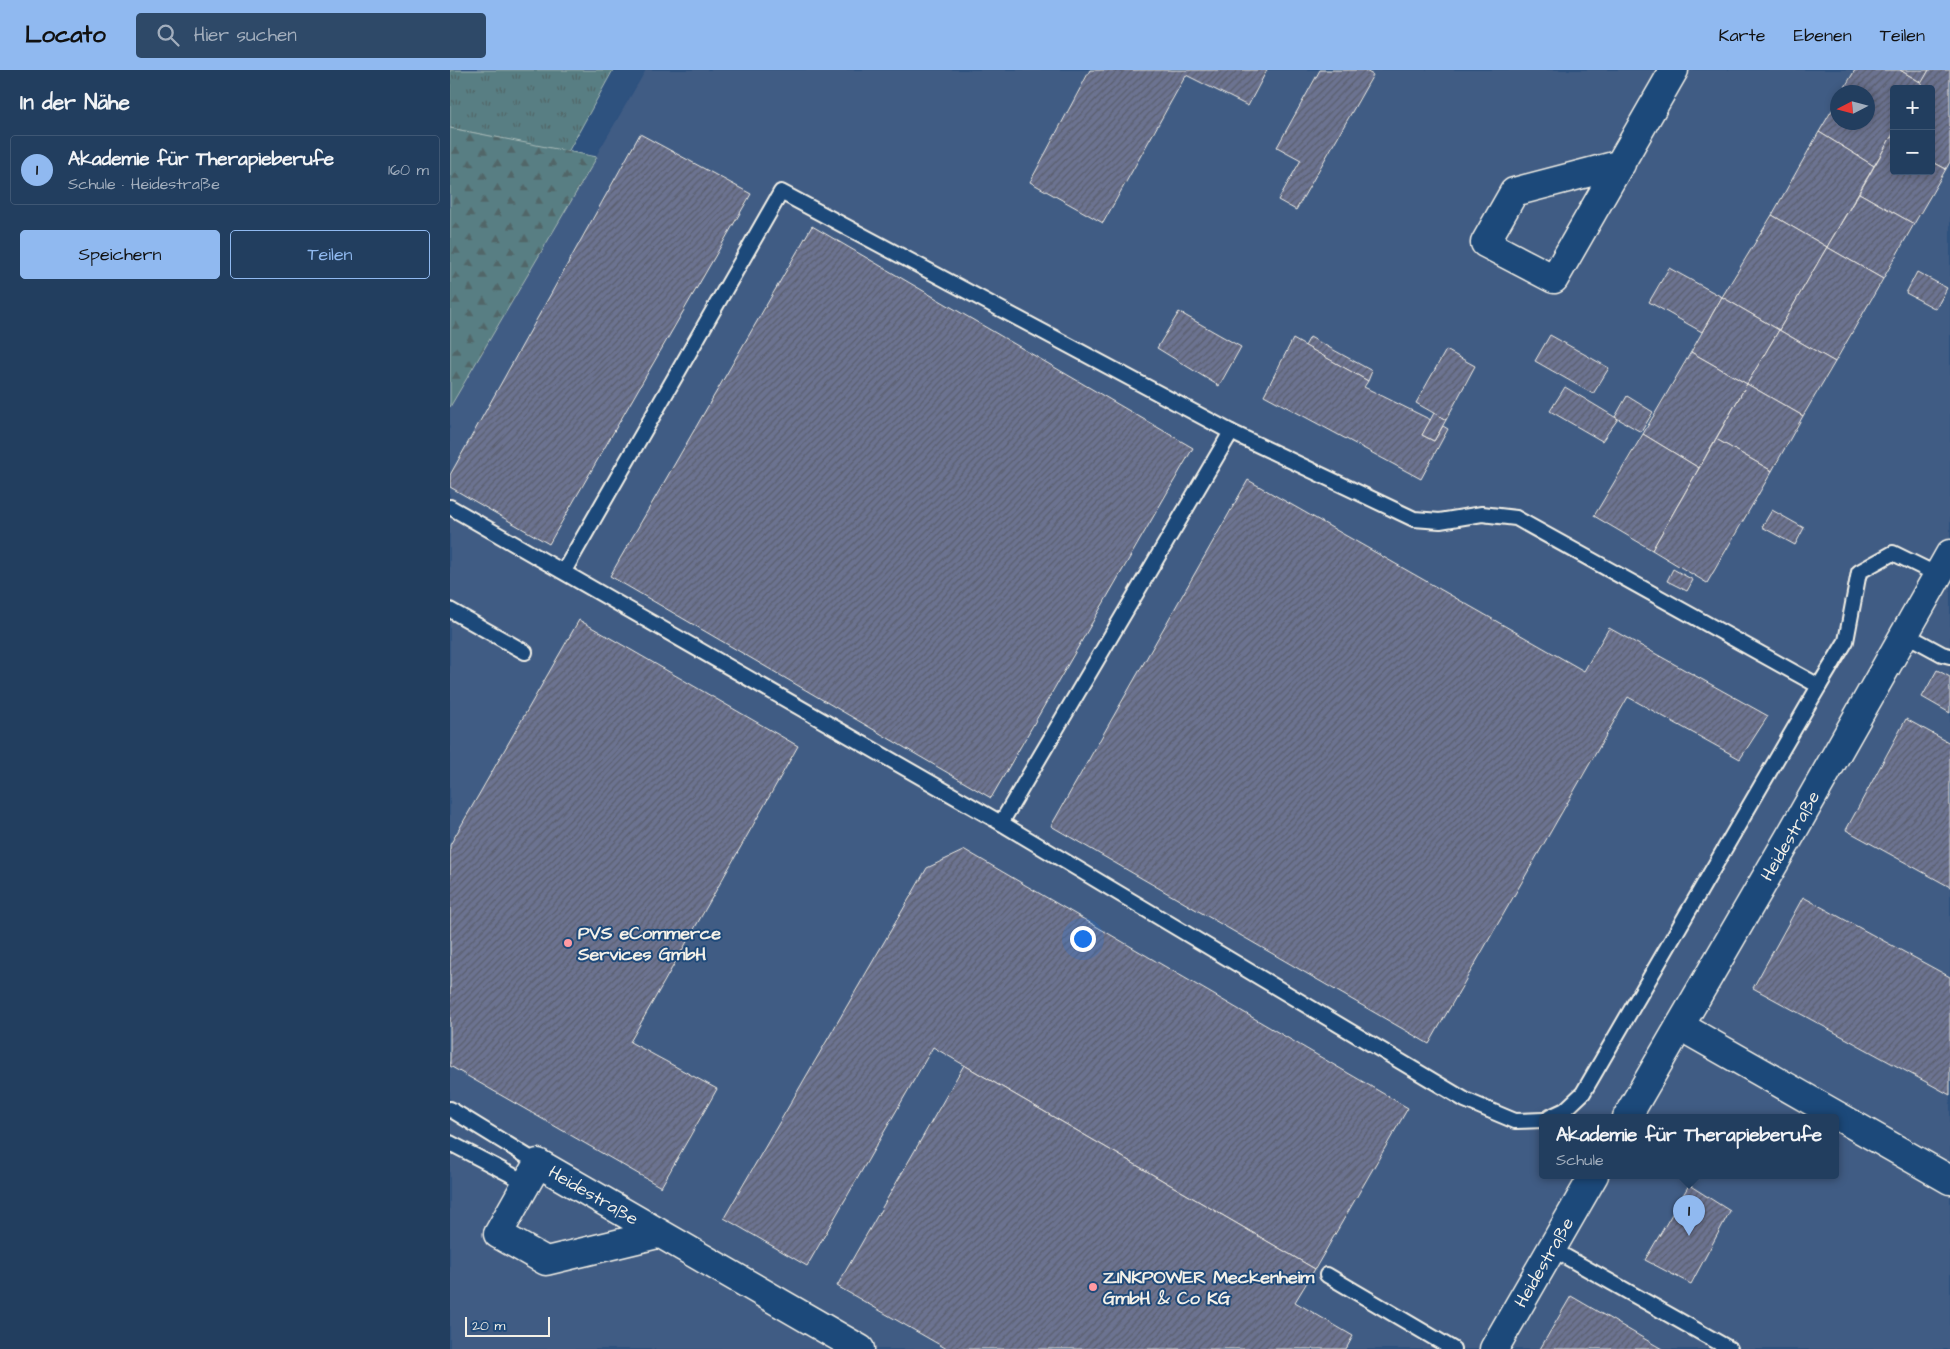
<!DOCTYPE html>
<html lang="de">
<meta charset="utf-8">
<style>
:root{--surface:#223e5f;--page:#2e4968;--text:#f1f3f6;--muted:#a2aebd;--line:#3f5774;--accent:#90b9f0}
body{margin:0;font-family:"Architects Daughter",sans-serif;background:var(--page);color:var(--text)}
.controls{position:absolute;right:15px;top:15px;display:grid;overflow:hidden;border-radius:5px;box-shadow:0 2px 8px #0003}
.controls button{width:45px;height:45px;display:grid;place-items:center;padding:0;border:0;border-bottom:1px solid var(--line);background:var(--surface);color:var(--text);font:25px sans-serif}
.compass{position:absolute;left:1380px;top:15px;width:45px;height:45px;border-radius:50%;background:var(--surface);box-shadow:0 2px 8px #0003;rotate:264deg}
.scale{position:absolute;left:15px;bottom:12px;width:85px;box-sizing:border-box;padding-left:5px;border:2px solid #f4f1e8;border-top:0;font-size:14px;line-height:18px;white-space:nowrap;color:#f4f1e8;-webkit-text-stroke:4px #1f4a7a;paint-order:stroke}
.you{position:absolute;left:632px;top:868px;width:18px;height:18px;margin:-12px;border:4px solid #fff;border-radius:50%;background:#1a73e8;box-shadow:0 0 0 8px #1a73e833}
.badge{display:grid;place-items:center;width:32px;height:32px;border-radius:50%;background:var(--accent);color:#111;font-size:16px;font-weight:700}
.pin{position:absolute;translate:-50% -41px;filter:drop-shadow(0 1px 2px #0008)}
.pin::after{content:'';position:absolute;top:26px;width:18px;height:15px;background:inherit;clip-path:polygon(0 0,100% 0,50% 100%)}
.popup{position:absolute;left:1089px;top:1044px;width:300px;height:65px;box-sizing:border-box;display:grid;place-content:center;border-radius:5px;background:var(--surface);filter:drop-shadow(0 1px 4px #0005);font-size:16px;white-space:nowrap;color:var(--muted)}
.popup b{font-size:19px;color:var(--text)}
.popup::after{content:'';position:absolute;left:50%;top:100%;margin-left:-10px;border:10px solid transparent;border-top-color:var(--surface)}
.list{margin:0;padding:0;list-style:none}
h2{display:flex;justify-content:space-between;align-items:center;height:65px;margin:0;padding:0 20px;font-size:21px}
h2 small{font-size:16px;font-weight:400;color:var(--muted)}
.list li{display:grid;grid-template-columns:32px 1fr auto;gap:15px;align-items:center;box-sizing:border-box;height:70px;margin:0 10px 10px;padding:0 10px;border:1px solid var(--line);border-radius:5px}
.list b{display:block;font-size:19px;white-space:nowrap}
.list p{margin:0;font-size:16px;white-space:nowrap;color:var(--muted)}
.list em{font-size:16px;font-style:normal;color:var(--muted)}
.actions{display:flex;gap:10px;padding:15px 20px}
.actions a{flex:1;padding:11px 0;border:1px solid var(--accent);border-radius:5px;text-align:center;font-size:18px;color:var(--accent)}
.actions .main{background:var(--accent);color:#111}
.icon{flex:none;width:28px;height:28px;fill:none;stroke:currentColor;stroke-width:2;stroke-linecap:round;stroke-linejoin:round}
.map{position:relative;flex:none;width:1500px;height:1279px;overflow:hidden}
header{display:flex;align-items:center;gap:30px;box-sizing:border-box;height:70px;padding:0 25px;background:var(--accent);color:#111}
header strong{font-size:24px}
nav{display:flex;gap:28px;margin-inline-start:auto;font-size:18px}
.search{width:350px;height:45px;background:var(--page);display:flex;align-items:center;gap:12px;box-sizing:border-box;padding:0 18px;border-radius:5px;color:var(--muted);font-size:19px}
main{display:flex}
aside{flex:1;background:var(--surface)}
.map>svg:first-child{display:block}
.built{fill:#415c84;fill-rule:evenodd}
.grass{fill:url(#grass-tufts);stroke:#a6b8b6}
.forest{fill:url(#forest-firs);stroke:#a6b8b6}
.building{fill:url(#building-hatch);stroke:#f4f1e8}
.lines{fill:none;stroke-linecap:round;stroke-linejoin:round}
.lane-casing{stroke:#f4f1e8;stroke-width:18}
.street-casing{stroke:#f4f1e8;stroke-width:31}
.lane{stroke:#1f4a7a;stroke-width:14}
.street{stroke:#1f4a7a;stroke-width:28}
.poi-dot{fill:#ff9aa2;stroke:#1f4a7a;stroke-width:2}
.labels{text-anchor:middle;dominant-baseline:central;stroke-width:4;stroke-linejoin:round;paint-order:stroke}
.street-label{font-size:18px;fill:#f4f1e8;stroke:#1f4a7a}
.poi-label{font-size:18px;font-weight:bold;fill:#f4f1e8;stroke:#1f4a7a;text-anchor:start}
</style>
<header>
<strong>Locato</strong>
<div class="search"><svg class="icon" aria-label="search" viewBox="0 0 24 24"><circle cx="10" cy="10" r="6"/><path d="M15 15l6 6"/></svg>Hier suchen</div>
<nav><a>Karte</a><a>Ebenen</a><a>Teilen</a></nav>
</header>
<main>
<aside>
<h2>In der Nähe<small></small></h2>
<ul class="list">
<li><span class="badge">1</span><div><b>Akademie für Therapieberufe</b><p>Schule · Heidestraße</p></div><em>160 m</em></li>
</ul>
<div class="actions"><a class="main">Speichern</a><a>Teilen</a></div>
</aside>
<div class="map">
<svg width="1500" height="1279" viewBox="0 0 1500 1279">
<defs>
<pattern id="grass-tufts" width="24" height="20" patternUnits="userSpaceOnUse" patternTransform="scale(1.25)"><rect width="24" height="20" fill="#587e83"/><path d="M3 7l-1-3M5 7V3M7 7l1-3M15 17l-1-3M17 17v-4M19 17l1-3" fill="none" stroke="#516668"/></pattern>
<pattern id="forest-firs" width="22" height="20" patternUnits="userSpaceOnUse" patternTransform="scale(1.25)"><rect width="22" height="20" fill="#587e83"/><path d="M5 1l3.5 6h-7zM16 11l3.5 6h-7z" fill="#516668"/></pattern>
<pattern id="building-hatch" width="6" height="6" patternUnits="userSpaceOnUse" patternTransform="scale(1.25)"><rect width="6" height="6" fill="#6c7391"/><path d="M-1 1l2-2M0 6l6-6M5 7l2-2" fill="none" stroke="#5a5e6c"/></pattern>
</defs>
<rect width="100%" height="100%" fill="#2e527f"/>
<filter id="ink" filterUnits="userSpaceOnUse"><feTurbulence type="fractalNoise" baseFrequency=".02" numOctaves="2"/><feDisplacementMap in="SourceGraphic" scale="10" xChannelSelector="R" yChannelSelector="G"/><feConvolveMatrix kernelMatrix="1 2 1 2 8 2 1 2 1" color-interpolation-filters="sRGB"/></filter>
<g filter="url(#ink)">
<path class="built" d="M196,0H1500V1279H0V337ZM1444,19H1481V101H1444ZM1388,22H1418V52H1388ZM1093,1047H1385V1105H1093Z"/>
<polygon class="grass" points="0,0 163,0 118,82 0,58"/>
<polygon class="forest" points="0,58 147,87 0,337"/>
<g class="building">
<polygon points="640,0 817,0 798,36 736,5 653,153 580,112"/>
<polygon points="870,0 914,0 923,5 846,140 828,130 851,90 827,77"/>
<polygon points="1405,0 1450,0 1472,13 1468,19 1444,19 1444,62 1424,96 1369,62 1388,30 1388,52 1418,52 1418,22 1392,22"/>
<polygon points="1450,0 1479,0 1472,13"/>
<polygon points="1479,0 1500,0 1500,92 1496,99 1481,91 1481,19 1468,19"/>
<polygon points="1369,62 1424,96 1377,177 1322,145"/>
<polygon points="190,64 301,124 99,474 0,417 0,405"/>
<polygon points="1441,67 1444,69 1444,101 1481,101 1481,91 1496,99 1464,154 1409,123"/>
<polygon points="1409,123 1464,154 1433,209 1377,177"/>
<polygon points="1322,145 1377,177 1329,260 1272,227"/>
<polygon points="362,156 743,378 541,728 160,506"/>
<polygon points="1377,177 1433,209 1385,292 1329,260"/>
<polygon points="1219,198 1272,227 1252,262 1199,232"/>
<polygon points="1467,202 1497,218 1486,239 1456,223"/>
<polygon points="1272,227 1329,260 1297,314 1241,282"/>
<polygon points="729,242 791,277 769,316 707,278"/>
<polygon points="1329,260 1385,292 1353,346 1297,314"/>
<polygon points="1100,265 1159,298 1143,324 1085,291"/>
<polygon points="860,267 922,301 918,311 855,276"/>
<polygon points="843,269 918,311 914,317 981,350 972,365 984,371 993,356 998,359 971,409 814,325"/>
<polygon points="996,280 1025,296 996,350 966,333"/>
<polygon points="1241,282 1297,314 1249,398 1193,364"/>
<polygon points="1297,314 1353,346 1322,401 1266,369"/>
<polygon points="1115,317 1168,349 1152,371 1100,341"/>
<polygon points="1177,326 1203,342 1191,362 1165,347"/>
<polygon points="984,343 996,350 984,371 972,365"/>
<polygon points="1193,364 1249,398 1202,480 1144,446"/>
<polygon points="1266,369 1322,401 1257,513 1202,480"/>
<polygon points="798,410 1134,601 1159,558 1318,646 1290,689 1178,627 979,974 601,756"/>
<polygon points="1322,440 1354,458 1345,475 1312,457"/>
<polygon points="1223,499 1243,510 1237,521 1217,511"/>
<polygon points="129,550 348,676 180,972 267,1019 211,1117 0,996 0,775"/>
<polygon points="1487,600 1500,607 1500,643 1472,627"/>
<polygon points="1456,649 1500,673 1500,817 1396,760"/>
<polygon points="515,780 958,1038 865,1199 483,977 357,1196 274,1148 477,798"/>
<polygon points="1353,827 1500,907 1500,1025 1303,918"/>
<polygon points="514,995 865,1199 845,1232 903,1266 896,1279 497,1279 387,1216"/>
<polygon points="1239,1115 1280,1141 1241,1214 1195,1190"/>
<polygon points="1121,1226 1212,1279 1090,1279"/>
</g>
<g class="lines">
<g class="lane-casing">
<g id="lane">
<polyline points="0,437 551,753 781,362"/>
<polyline points="114,501 331,122 781,362 964,449 990,451 1032,444 1066,448 1369,616 1396,571 1409,502 1443,483 1488,505"/>
<polyline points="0,540 75,582"/>
<polyline points="1455,564 1492,584 1500,586"/>
<polyline points="551,753 1015,1030 1065,1051 1093,1050"/>
<polyline points="0,1039 88,1093"/>
<polyline points="1100,1047 1115,1040 1133,1023 1369,616"/>
<polyline points="0,1073 77,1113"/>
<polyline points="1102,1179 1280,1279"/>
<polyline points="877,1205 1003,1279"/>
</g>
</g>
<g class="street-casing">
<g id="street">
<polyline points="1171,94 1064,122 1035,173 1104,209 1224,0"/>
<polyline points="1230,956 1500,1110"/>
<path id="s1" d="M1177,1047L1343,761L1500,484"/>
<path id="s2" d="M208,1164L96,1191L48,1164L88,1093L410,1279"/>
<path id="s3" d="M1044,1279L1144,1105"/>
</g>
</g>
<use href="#lane" class="lane"/>
<use href="#street" class="street"/>
</g>
</g>
<g class="poi-dot">
<circle cx="118" cy="873" r="5"/>
<circle cx="643" cy="1217" r="5"/>
</g>
<g class="labels">
<g class="street-label">
<text stroke="none"><textPath href="#s1" startOffset="325">Heidestraße</textPath></text>
<text stroke="none"><textPath href="#s2" startOffset="316">Heidestraße</textPath></text>
<text stroke="none"><textPath href="#s3" startOffset="100">Heidestraße</textPath></text>
</g>
<g class="poi-label">
<text x="128" y="863">PVS eCommerce<tspan x="128" dy="21">Services GmbH</tspan></text>
<text x="653" y="1207">ZINKPOWER Meckenheim<tspan x="653" dy="21">GmbH &amp; Co KG</tspan></text>
</g>
</g>
</svg>
<div class="controls">
<button>+</button>
<button>−</button>
</div>
<svg class="compass" viewBox="-18 -18 36 36"><path d="M0-13l5 13h-10z" fill="#e53935"/><path d="M0 13l5-13h-10z" fill="#a2aebd"/></svg>
<div class="scale">20 m</div>
<div class="you"></div>
<div class="pin badge" style="left:1239px;top:1166px">1</div>
<div class="popup"><b>Akademie für Therapieberufe</b>Schule</div>
</div>
</main>
